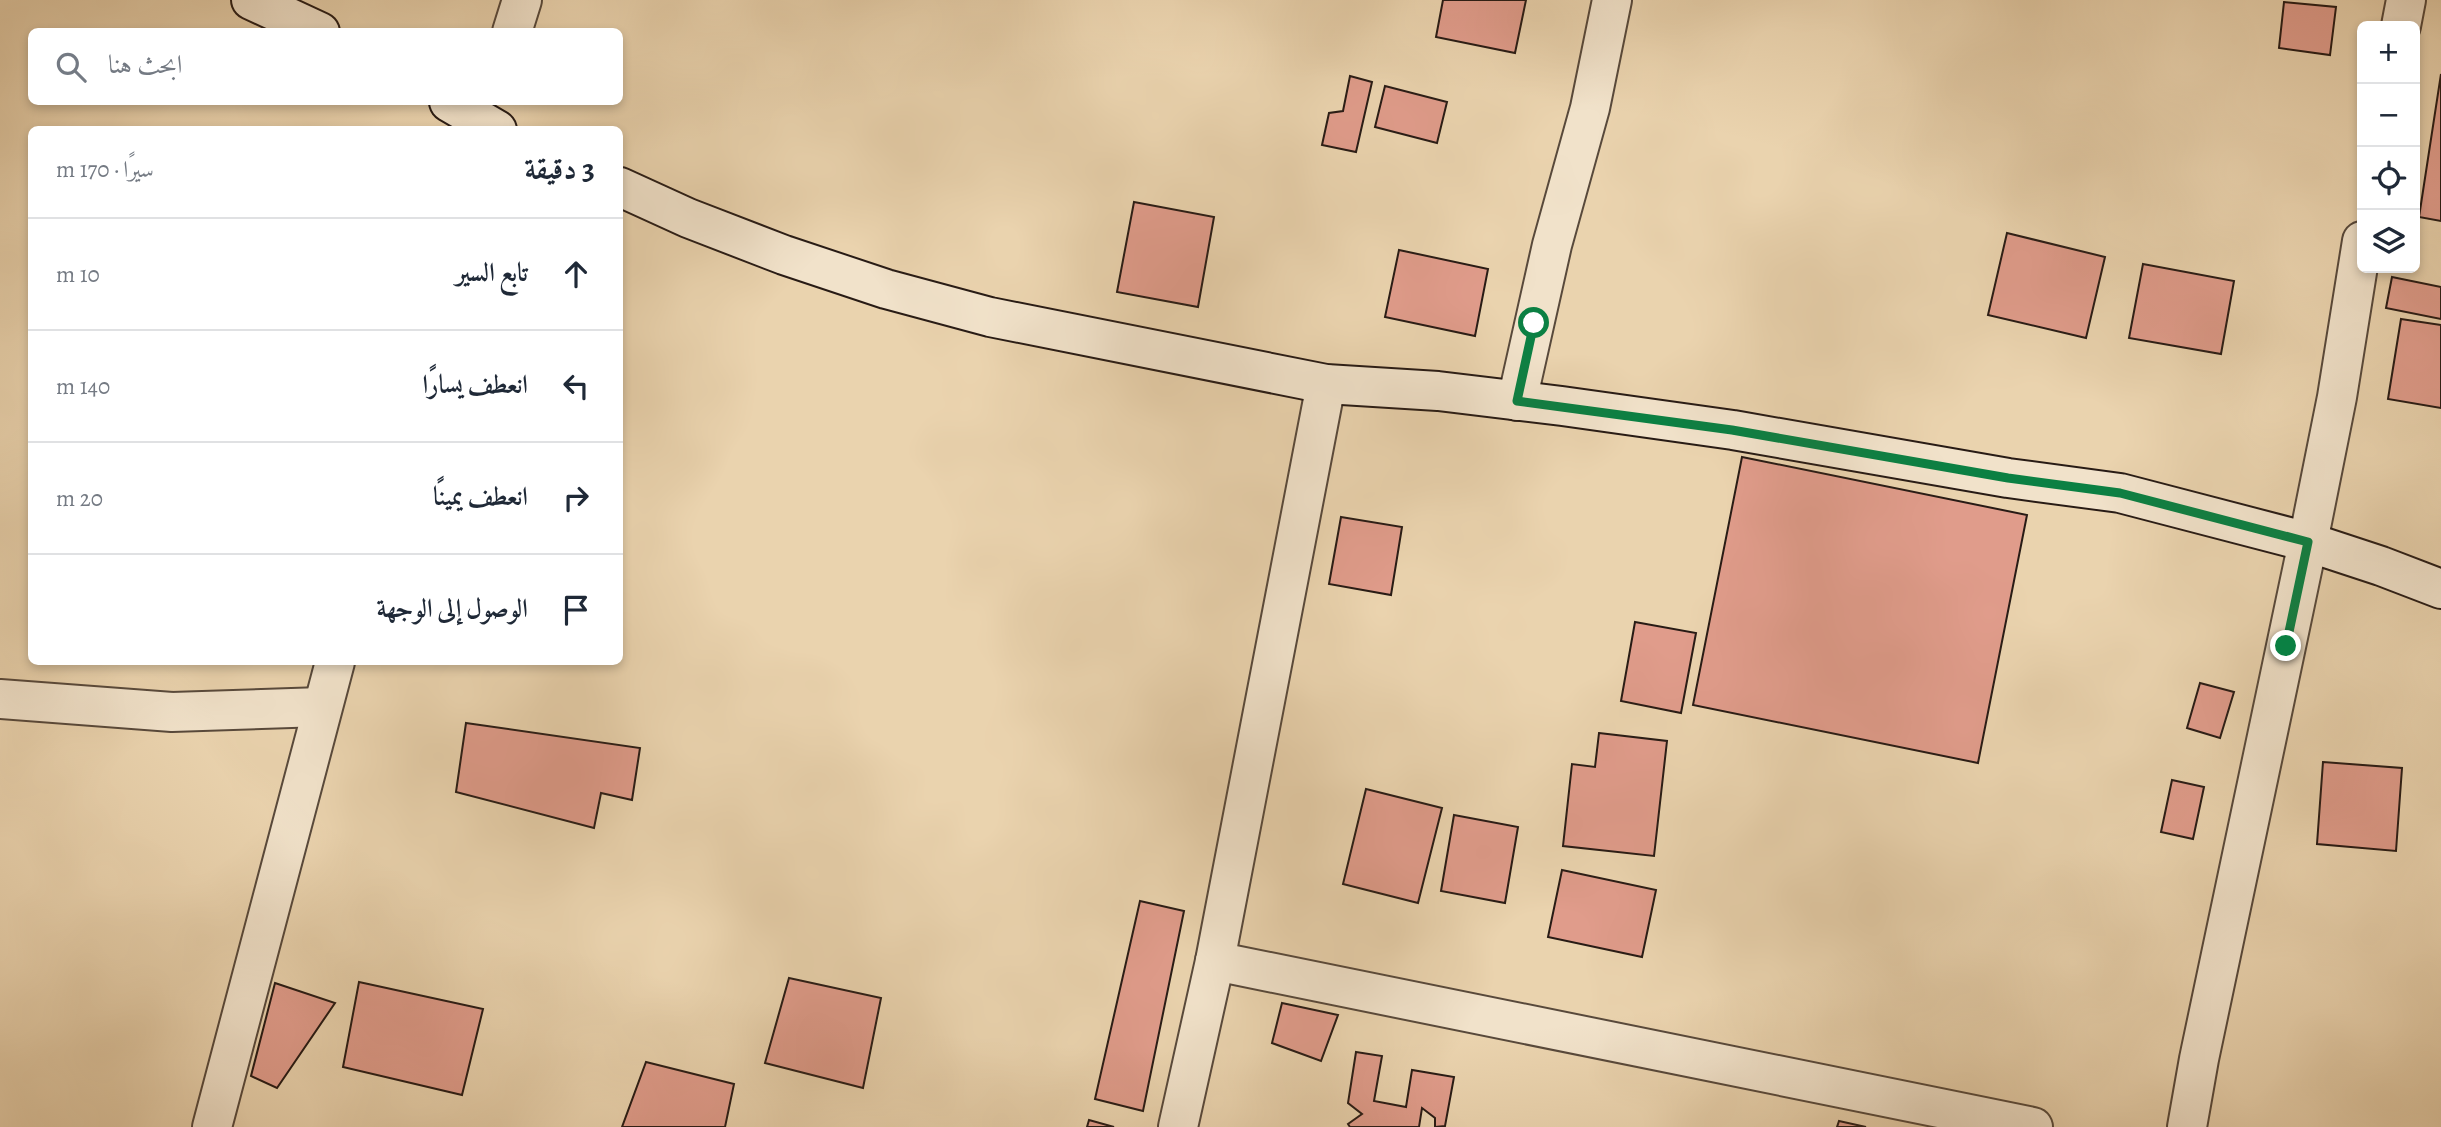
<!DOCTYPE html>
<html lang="ar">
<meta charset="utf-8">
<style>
:root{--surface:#fff;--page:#f6f6f7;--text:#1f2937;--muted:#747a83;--line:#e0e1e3}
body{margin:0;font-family:Alegreya,Amiri,serif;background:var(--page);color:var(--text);direction:rtl}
.controls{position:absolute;right:21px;top:21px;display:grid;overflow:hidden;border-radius:10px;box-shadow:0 4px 10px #0003}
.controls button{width:63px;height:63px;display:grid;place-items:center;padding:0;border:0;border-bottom:2px solid var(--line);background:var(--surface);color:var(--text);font:35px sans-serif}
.stop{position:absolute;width:21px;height:21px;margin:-16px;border:5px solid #0b8043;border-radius:50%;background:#fff}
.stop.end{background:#0b8043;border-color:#fff;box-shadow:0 2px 7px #0008}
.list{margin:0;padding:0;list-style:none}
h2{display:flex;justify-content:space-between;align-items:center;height:91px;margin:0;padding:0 28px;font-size:30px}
h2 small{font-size:23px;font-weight:400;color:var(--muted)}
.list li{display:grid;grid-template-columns:46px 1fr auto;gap:21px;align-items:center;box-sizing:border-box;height:112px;padding:0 28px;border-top:2px solid var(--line)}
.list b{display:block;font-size:26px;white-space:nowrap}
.list em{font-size:23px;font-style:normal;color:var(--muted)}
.icon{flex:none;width:38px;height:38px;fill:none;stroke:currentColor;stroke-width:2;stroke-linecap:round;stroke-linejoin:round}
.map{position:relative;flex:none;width:2441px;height:1127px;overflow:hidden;direction:ltr}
.search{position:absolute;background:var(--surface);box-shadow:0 4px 10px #0003;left:28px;top:28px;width:595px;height:77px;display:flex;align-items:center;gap:18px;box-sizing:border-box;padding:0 24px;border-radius:10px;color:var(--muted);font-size:26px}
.panel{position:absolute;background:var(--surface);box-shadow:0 4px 10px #0003;left:28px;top:126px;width:595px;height:539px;border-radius:10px;direction:rtl}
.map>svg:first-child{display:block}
.building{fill:#e09c8b;stroke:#281b15;stroke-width:2}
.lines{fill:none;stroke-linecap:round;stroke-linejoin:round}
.street-casing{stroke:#58493b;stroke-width:42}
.secondary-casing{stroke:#281b15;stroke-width:42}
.street{stroke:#f1e2ca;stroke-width:38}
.secondary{stroke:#f1e2ca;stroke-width:38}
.route{stroke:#0b8043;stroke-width:9}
</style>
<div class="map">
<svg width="2441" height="1127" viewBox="0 0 2441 1127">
<rect width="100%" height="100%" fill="#ead3ae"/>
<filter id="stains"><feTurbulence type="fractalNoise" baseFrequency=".00286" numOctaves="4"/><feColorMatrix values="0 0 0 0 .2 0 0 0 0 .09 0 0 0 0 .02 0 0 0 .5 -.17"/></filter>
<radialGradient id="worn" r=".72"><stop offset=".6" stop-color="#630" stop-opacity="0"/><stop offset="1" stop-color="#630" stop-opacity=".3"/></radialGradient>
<g class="building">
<polygon points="1443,0 1526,0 1515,53 1436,37"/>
<polygon points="2284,2 2336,7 2330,55 2279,48"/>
<polygon points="2441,74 2441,221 2419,217"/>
<polygon points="1350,76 1372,82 1356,152 1322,145 1329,113 1343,111"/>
<polygon points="1385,86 1447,102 1437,143 1375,127"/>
<polygon points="1134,202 1214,217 1198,307 1117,292"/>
<polygon points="2007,233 2105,257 2086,338 1988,315"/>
<polygon points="1399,250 1488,269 1475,336 1385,317"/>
<polygon points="2143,264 2234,281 2221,354 2129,338"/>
<polygon points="2392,277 2441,287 2441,319 2386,308"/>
<polygon points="2401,319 2441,325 2441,408 2388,399"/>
<polygon points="1742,457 2027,515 1978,763 1693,705"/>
<polygon points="1341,517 1402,527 1391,595 1329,584"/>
<polygon points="1635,622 1696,633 1681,713 1621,701"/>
<polygon points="2200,683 2234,692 2220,738 2187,728"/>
<polygon points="466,723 640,748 632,800 601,793 594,828 456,792"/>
<polygon points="1599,733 1667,741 1654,856 1563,846 1572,764 1595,767"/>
<polygon points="2323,762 2402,768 2396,851 2317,844"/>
<polygon points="2172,780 2204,787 2193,839 2161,832"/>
<polygon points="1366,789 1442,808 1418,903 1343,884"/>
<polygon points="1454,815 1518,827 1505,903 1441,891"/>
<polygon points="1562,870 1656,890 1642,957 1548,937"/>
<polygon points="1140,901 1184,911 1143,1111 1095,1099"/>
<polygon points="789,978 881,998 863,1088 765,1063"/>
<polygon points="359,982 483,1009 462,1095 343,1067"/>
<polygon points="275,983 335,1003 277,1088 251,1076"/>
<polygon points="1282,1003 1338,1015 1321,1061 1272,1043"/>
<polygon points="1356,1052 1382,1056 1374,1101 1406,1107 1412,1070 1454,1077 1445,1126 1435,1127 1435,1118 1422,1108 1419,1127 1350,1127 1348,1124 1362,1114 1348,1103"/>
<polygon points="646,1062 734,1084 725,1127 622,1127"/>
<polygon points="1089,1120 1114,1127 1087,1127"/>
<polygon points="1839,1121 1866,1127 1837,1127"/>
</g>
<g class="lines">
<g class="street-casing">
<g id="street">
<polyline points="2401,26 2406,0"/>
<polyline points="512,32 522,0"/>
<polyline points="1517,401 1552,245 1590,108 1612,0"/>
<polyline points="0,699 172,712 322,707"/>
<polyline points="1215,961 2033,1127"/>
<polyline points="212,1127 335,662"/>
<polyline points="1178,1127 1215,961 1326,384"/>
<polyline points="2187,1127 2199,1059 2308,542 2337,397 2362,241"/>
</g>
</g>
<g class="secondary-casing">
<g id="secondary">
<polyline points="251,0 320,32"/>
<polyline points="449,102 497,130"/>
<polyline points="620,187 688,218 784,255 886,289 990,317 1326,384 1438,391 1562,406 1733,430 2008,478 2120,493 2308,542 2381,566 2441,589"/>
</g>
</g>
<use href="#street" class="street"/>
<use href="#secondary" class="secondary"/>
</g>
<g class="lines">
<polyline class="route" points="1534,323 1517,401 1732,430 2008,478 2120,493 2308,542 2286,646"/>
</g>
<rect width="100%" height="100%" filter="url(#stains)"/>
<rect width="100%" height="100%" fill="url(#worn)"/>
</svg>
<div class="controls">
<button>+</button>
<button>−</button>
<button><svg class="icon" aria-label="locate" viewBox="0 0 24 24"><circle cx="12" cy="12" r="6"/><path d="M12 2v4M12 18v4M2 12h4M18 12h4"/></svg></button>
<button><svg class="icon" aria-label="layers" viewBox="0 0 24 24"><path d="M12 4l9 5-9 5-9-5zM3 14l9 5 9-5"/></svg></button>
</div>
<div class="stop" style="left:1534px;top:323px"></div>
<div class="stop end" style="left:2286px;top:646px"></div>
<div class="search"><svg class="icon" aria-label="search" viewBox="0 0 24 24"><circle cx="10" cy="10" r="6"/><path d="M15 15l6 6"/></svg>ابحث هنا</div>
<section class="panel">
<h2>3 دقيقة<small>سيرًا · 170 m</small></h2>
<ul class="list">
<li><svg class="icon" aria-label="ahead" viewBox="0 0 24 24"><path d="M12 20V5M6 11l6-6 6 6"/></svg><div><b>تابع السير</b></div><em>10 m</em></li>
<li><svg class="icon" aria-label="left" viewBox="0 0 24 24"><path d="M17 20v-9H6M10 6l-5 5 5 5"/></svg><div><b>انعطف يسارًا</b></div><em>140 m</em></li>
<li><svg class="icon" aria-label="right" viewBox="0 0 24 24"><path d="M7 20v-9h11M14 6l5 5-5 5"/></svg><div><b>انعطف يمينًا</b></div><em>20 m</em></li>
<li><svg class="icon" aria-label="arrive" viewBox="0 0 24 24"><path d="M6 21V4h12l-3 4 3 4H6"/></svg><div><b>الوصول إلى الوجهة</b></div></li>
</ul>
</section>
</div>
